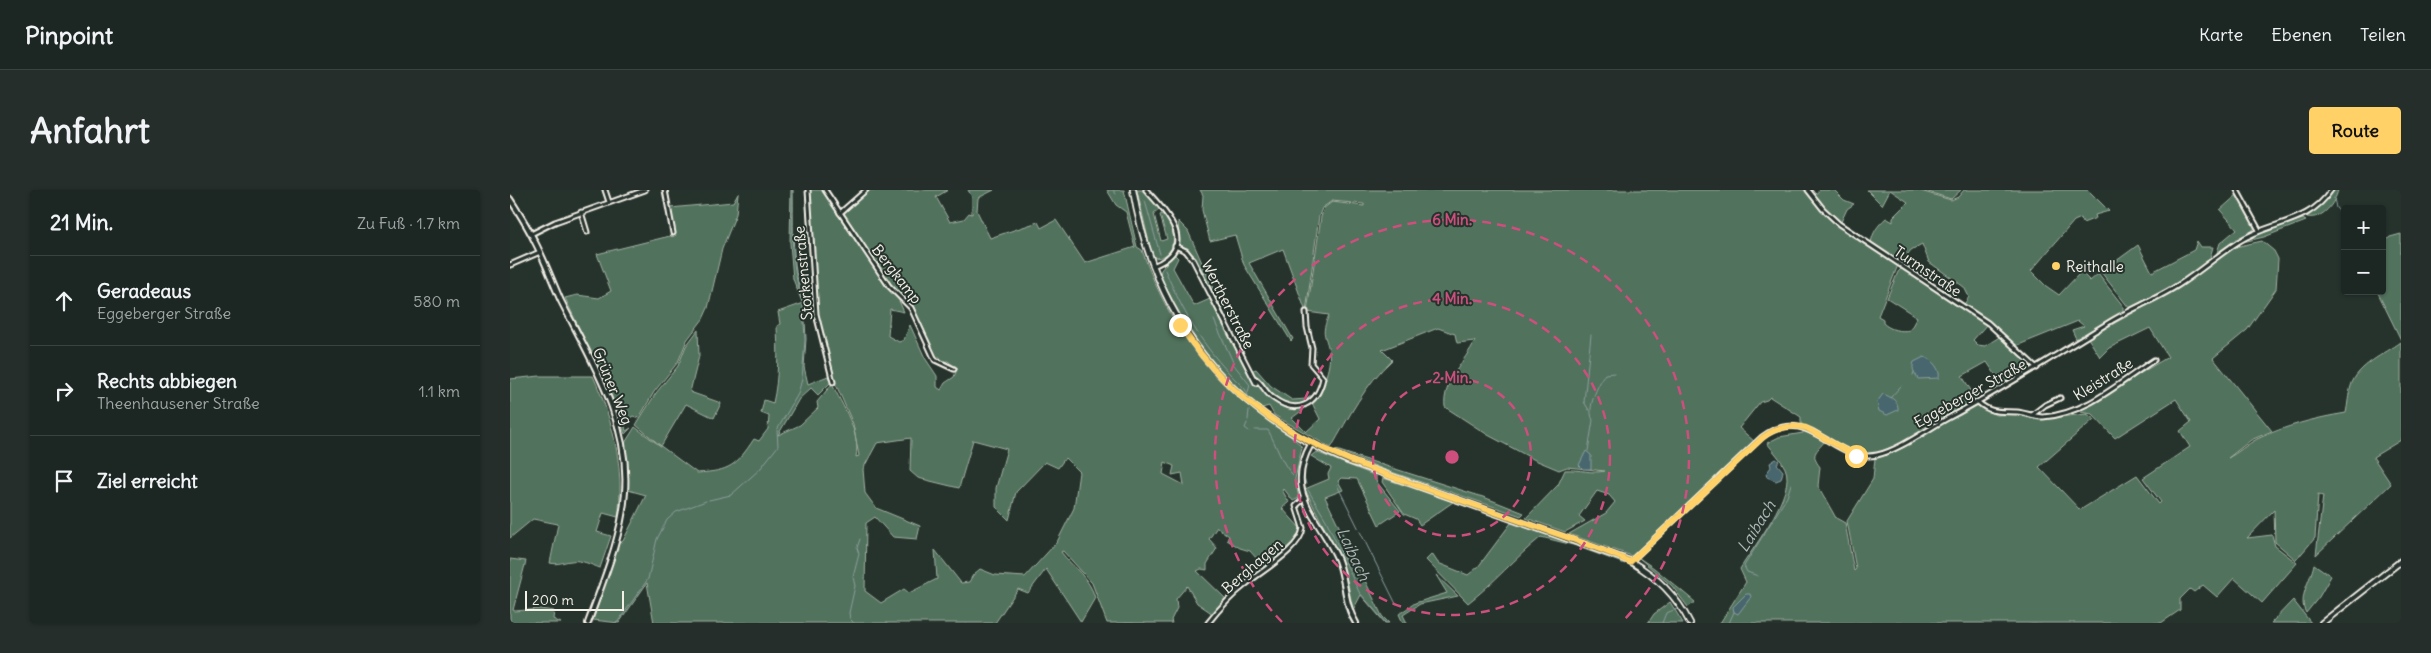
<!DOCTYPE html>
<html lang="de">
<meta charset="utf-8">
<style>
:root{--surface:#1c2622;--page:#252e2a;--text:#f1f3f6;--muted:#a0a5a5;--line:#3a4340;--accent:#ffd166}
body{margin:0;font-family:Delius,sans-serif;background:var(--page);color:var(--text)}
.controls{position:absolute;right:15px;top:15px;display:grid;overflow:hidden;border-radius:5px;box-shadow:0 1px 4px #0004}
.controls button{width:45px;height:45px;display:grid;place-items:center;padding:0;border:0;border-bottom:1px solid var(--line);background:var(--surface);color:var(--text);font:25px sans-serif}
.scale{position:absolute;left:15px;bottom:12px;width:99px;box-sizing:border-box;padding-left:5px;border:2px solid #f4f1e8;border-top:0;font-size:14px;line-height:18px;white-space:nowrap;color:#f4f1e8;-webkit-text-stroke:4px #26332d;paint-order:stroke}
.stop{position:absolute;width:15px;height:15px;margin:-11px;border:4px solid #ffd166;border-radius:50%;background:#fff}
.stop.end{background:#ffd166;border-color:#fff;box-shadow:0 1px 5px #0008}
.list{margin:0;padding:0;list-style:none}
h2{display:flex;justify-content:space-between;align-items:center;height:65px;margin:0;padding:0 20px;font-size:21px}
h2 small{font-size:16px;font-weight:400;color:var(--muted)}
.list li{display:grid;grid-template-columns:32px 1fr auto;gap:15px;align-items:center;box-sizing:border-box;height:90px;padding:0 20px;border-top:1px solid var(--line)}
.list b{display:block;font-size:19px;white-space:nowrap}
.list p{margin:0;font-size:16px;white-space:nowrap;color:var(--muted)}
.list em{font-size:16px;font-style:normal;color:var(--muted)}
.icon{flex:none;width:28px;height:28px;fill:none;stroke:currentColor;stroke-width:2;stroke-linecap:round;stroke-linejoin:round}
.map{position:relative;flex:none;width:1891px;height:433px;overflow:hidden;border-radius:5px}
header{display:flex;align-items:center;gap:30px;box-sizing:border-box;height:70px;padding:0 25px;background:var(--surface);border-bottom:1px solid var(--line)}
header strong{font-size:24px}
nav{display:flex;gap:28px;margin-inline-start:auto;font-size:18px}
.intro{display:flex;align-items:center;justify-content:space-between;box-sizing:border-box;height:120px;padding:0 30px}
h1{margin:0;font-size:35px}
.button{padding:12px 22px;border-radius:5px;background:var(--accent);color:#111;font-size:18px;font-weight:700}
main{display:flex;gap:30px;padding:0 30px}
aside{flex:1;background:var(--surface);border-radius:5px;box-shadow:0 1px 4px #0004}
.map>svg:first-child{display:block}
.green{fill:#51725c;stroke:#a2b2a2;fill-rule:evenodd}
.water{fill:#47666d;stroke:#8c9e9e}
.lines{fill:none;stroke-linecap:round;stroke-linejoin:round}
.stream{stroke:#8c9e9e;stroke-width:1}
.minor-casing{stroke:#f4f1e8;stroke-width:7}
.tertiary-casing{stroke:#f4f1e8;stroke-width:8}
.secondary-casing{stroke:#f4f1e8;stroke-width:8}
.minor{stroke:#26332d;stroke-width:3}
.tertiary{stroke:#26332d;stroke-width:4}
.secondary{stroke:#26332d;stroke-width:4.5}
.route{stroke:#ffd166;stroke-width:6}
.ring{fill:none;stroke:#ce4e7e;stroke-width:2.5;stroke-dasharray:9 6}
.poi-dot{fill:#ffd166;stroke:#26332d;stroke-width:2}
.labels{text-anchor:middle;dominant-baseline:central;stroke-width:4;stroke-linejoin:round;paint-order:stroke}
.poi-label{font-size:15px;fill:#f4f1e8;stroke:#26332d;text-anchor:start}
.street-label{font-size:15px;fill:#f4f1e8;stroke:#26332d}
.water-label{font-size:16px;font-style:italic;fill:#afb9b7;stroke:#26332d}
.centre{fill:#ce4e7e;stroke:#26332d;stroke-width:2.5}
.ring-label{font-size:15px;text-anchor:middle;font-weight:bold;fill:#ce4e7e;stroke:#26332d;stroke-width:4;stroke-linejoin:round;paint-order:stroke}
</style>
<header>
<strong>Pinpoint</strong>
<nav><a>Karte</a><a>Ebenen</a><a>Teilen</a></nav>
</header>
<div class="intro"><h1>Anfahrt</h1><a class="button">Route</a></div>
<main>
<aside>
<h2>21 Min.<small>Zu Fuß · 1.7 km</small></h2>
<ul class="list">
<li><svg class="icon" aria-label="ahead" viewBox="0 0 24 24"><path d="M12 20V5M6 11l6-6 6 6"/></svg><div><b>Geradeaus</b><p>Eggeberger Straße</p></div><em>580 m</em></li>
<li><svg class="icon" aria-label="right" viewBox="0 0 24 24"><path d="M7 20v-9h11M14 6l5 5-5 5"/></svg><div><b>Rechts abbiegen</b><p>Theenhausener Straße</p></div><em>1.1 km</em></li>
<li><svg class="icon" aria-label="arrive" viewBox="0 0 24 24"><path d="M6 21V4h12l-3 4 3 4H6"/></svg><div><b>Ziel erreicht</b></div></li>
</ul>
</aside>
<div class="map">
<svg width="1891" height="433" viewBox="0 0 1891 433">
<rect width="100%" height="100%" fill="#26332d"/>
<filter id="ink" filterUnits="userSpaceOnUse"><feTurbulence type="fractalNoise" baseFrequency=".02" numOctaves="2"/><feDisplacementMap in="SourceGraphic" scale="10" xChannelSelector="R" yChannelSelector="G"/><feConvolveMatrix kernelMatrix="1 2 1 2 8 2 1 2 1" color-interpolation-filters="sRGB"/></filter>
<g filter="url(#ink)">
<g class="green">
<path d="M281,0H283C284,38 280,75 294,111L292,112L283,89L280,53Z"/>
<path d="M298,0H312L360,73L386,104L394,122L380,119L378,146L389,152L394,150L400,135L415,168L427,186V197L431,200L435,193L444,187L447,179L438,171L431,172L430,167H426L402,116L380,95L333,24L358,0H438L426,7L440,32L454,29L459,23L462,24V7L458,0H484L468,8L467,21L480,48L528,32L531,38L546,30L575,73L625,57L616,22L606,15L597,0H614L627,57L632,60C652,118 684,171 732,211C744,221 785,247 792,257L785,289L789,308L783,311L774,299L772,300L779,312L772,318L790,338L787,348L755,378L740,361L730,358L717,350L719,346L707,337L699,349L707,358L697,374V380L691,379L687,381L717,410L703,424L687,413L677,396L666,409L667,418L661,430L662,433H597L582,393L553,361L551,362C563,378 580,388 585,408L571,432L536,379L518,403L508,399L485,433H144L137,393L109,433L83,430L108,354L113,351L136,305L118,300L115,253L125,237L187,283C220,281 226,276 244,249L249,251L258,239L259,226L251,223L254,210L263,213C269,187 268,163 267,136L270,134L268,122L294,113L296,149L294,177L298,194L318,186L321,192L308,205L301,198L289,209L268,245L290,235L308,218L307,212L322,194C332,215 351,243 346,267L349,266L343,234L321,183L317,159L307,124ZM401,248L400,281L408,288L449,298L463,250L497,259L486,298V317L499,330L506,302L535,272L548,278L555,268L569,282L564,318L547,352L515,387L485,385L470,379L463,385L459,392L451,393L425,360L427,389L399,403L394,399L371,413L355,401L356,333L365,327L383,347L407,349L410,336L366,318L355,303L353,279L367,253ZM655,272L664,276L662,285L672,283L674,295L653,284Z"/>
<path d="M627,0H633L650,19L644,24L651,51L657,49L650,25L654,23C666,37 670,67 645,68L641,61Z"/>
<path d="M690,0H1298L1320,27L1388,75L1368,126L1373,129V133C1380,140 1391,142 1400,140L1407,127L1377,108L1388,82L1392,78L1477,134L1463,150L1468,155L1475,156L1491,146L1523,176L1493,196L1477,172L1452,186L1467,210L1389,254L1364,264L1352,265L1336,260L1303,238L1291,235V227L1260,207L1257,210L1250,212L1229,238L1245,252L1122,366L1059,344L1096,323L1105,312L1099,305L1087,301L1069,326L1075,331L1055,342L1016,328L1048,295L1055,280C1069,279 1082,284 1095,281L1057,277L1049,280L1025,270L978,245L935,217C932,193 955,171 965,151L947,153L945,144L928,138L872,160L882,170C855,194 839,227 821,258L764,225L759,216L752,218C704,186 674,136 650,85L651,80L664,64L668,68L663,78L684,116L700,109L738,182L746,179L761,196L782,210L797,209L799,206H805L802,213C811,200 822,178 819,162C816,143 810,146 819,125L797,122L811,27L814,18L822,12L854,16V14L822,11L812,18L809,26L796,122L773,59L739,73L783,149L781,151L734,75L725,45L700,51L692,20L693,5ZM802,213L810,229L796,242L782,228Z"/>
<polygon points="1310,0 1324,0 1334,10 1344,14 1337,19 1330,34 1304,5"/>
<path d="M1357,0H1407L1441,10L1448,7L1454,0H1578L1599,21L1585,25L1586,28L1573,33L1571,28L1564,31L1521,81L1536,96L1549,105L1571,82L1580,91L1588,84L1613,116V121L1567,151L1562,140L1574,136L1568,131L1506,156L1478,131L1453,116L1459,107L1454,97L1419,72L1412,54L1401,60L1390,74L1361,54C1362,43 1368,35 1376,28L1383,32V27L1398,12L1380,0L1372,15Z"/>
<polygon points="1412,0 1451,0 1441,9"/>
<path d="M1823,0H1828C1825,13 1813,30 1797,27L1813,14Z"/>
<polygon points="228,3 226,24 212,59 198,118 193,129 177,150 168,172 144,202 129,228 123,226 114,232 116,241 121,238 115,244 97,197 55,108 67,105 89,108 101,101 87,64 164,45 160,18 223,12"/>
<polygon points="1728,4 1745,37 1743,40 1706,66 1710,53 1727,39 1710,20"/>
<polygon points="1793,29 1796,31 1754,47 1733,52 1756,40"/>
<polygon points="668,31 678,41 718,132 685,66 670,55"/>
<polygon points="1891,44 1891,150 1867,101 1872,101 1872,54 1880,47"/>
<polygon points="1687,51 1691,57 1703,57 1699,71 1673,91 1670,90 1666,94 1619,118 1591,82 1628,55 1642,82 1684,60"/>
<path d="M1752,51L1764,61L1768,69L1766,99L1737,140L1703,168L1762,241L1741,250L1718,268C1728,263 1737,254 1747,249C1775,236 1805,228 1836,223C1838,214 1838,205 1841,196C1847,175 1875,164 1891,152V250L1863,267L1881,294L1806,365L1813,306L1808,305L1805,348L1786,370L1765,352L1764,320L1737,348L1762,345L1765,356L1787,373L1752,413L1724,388L1707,407L1693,395L1684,402L1680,399L1670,409V420L1651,433H1210L1236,392L1230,379C1243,357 1287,303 1275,278C1271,269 1263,261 1257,253L1269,247L1293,243V240L1315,251C1306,262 1300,264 1310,277L1308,296L1326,328L1335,333L1344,381L1346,379L1337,331L1363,289L1365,268L1381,262L1466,215L1486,225L1509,224L1530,229L1577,224L1584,229L1529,277L1570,320L1627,285L1649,314L1651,312L1633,288L1680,257L1670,241L1681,232L1666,209L1605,248L1582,224L1570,222V219L1658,167L1640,138L1599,158L1590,167L1578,148L1666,99L1725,57Z"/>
<polygon points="188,140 189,166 180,202 211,213 204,228 176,214 151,256 126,235 146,203 168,176 176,156"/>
<path d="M30,186H83C103,230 115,279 108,327L93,323L87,342L101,346L90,378C82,375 70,369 61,371C52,372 49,375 40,373L48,334L23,329L0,348V189Z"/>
<polygon points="826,260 976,308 1014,323 1011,326 873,279"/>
<polygon points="806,262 866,286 866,291 890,321 869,335 847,289 831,288 828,291 833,300 815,307 872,426 879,433 875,433 851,405 843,420 838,394 830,369 795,299 819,289 818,284 821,278 801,266"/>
<polygon points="873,288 943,312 910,335 906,329 894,324 872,292"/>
<path d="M1001,333L1104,367L1115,372V374L1063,355L1031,347C1005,368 984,393 958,413L916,370L922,364L928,373L958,385L968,377Z"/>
<polygon points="1129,368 1144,378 1185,412 1178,417 1162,396"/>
<polygon points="0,369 16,371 3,420 5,421 30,419 44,421 43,429 51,433 0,433"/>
<path d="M1804,374L1821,386L1809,407L1796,423C1787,408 1801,390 1804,374Z"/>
<polygon points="926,385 948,406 910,414 893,425 897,433 893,433 889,424 905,413 937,403"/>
<polygon points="1783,410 1801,433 1761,433"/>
<polygon points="1160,412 1173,433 1138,433 1144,424"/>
</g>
<g class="water">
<path d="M1414,167C1422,169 1431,180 1429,188L1408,189C1405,182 1401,180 1404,172Z"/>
<path d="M1373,204C1381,207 1389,211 1388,220L1377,225L1369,221L1367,212Z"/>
<polygon points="1076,261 1081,265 1081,279 1073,279 1069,275"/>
<polygon points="1266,269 1269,271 1267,274 1273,281 1271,289 1266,291 1257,287 1256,284 1261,277 1260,273"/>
<polygon points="1236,404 1240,404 1241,407 1228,424 1224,422 1223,417"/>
</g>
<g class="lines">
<g class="stream">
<path d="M282,0C283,40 279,73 293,112"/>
<polyline points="603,0 606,4"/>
<polyline points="1824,8 1826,18 1835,26"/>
<polyline points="635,11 650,64"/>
<path d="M655,80C676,129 696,162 735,199L738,205"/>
<polyline points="704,130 723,172"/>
<polyline points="724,175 740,195 738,202"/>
<polyline points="1403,185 1404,182"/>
<polyline points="1381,207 1391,196"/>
<polyline points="1079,220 1074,212 1081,145"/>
<polyline points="738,230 739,220"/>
<polyline points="737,233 735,238 739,241"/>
<path d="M745,240H758C766,254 772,275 783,285"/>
<path d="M1078,261L1083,230C1076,218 1088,195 1095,184L1104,183"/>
<polyline points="794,287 796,294"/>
<polyline points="827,295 886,414"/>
<polyline points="798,300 816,330 849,402 876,433"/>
<polyline points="199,310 221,305 250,279 268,256 267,240 288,204 292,189 295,150 293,115"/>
<path d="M795,317C806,337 821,358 828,380C833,398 831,417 842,433"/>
<polyline points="1248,386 1237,382 1234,376 1277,307 1281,294"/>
<polyline points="107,433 138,389 147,349 157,330 166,322 196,311"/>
<polyline points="344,433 340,429 339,423 345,396 343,387 349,364 347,358 350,349"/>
<polyline points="1152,433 1156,423 1167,419"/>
<polyline points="1219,433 1224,422"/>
</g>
<g class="minor-casing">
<g id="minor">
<polyline points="95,0 99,12"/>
<polyline points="155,0 163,43"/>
<polyline points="298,0 306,124 323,192"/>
<polyline points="315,0 379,96 401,118 425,170 444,179"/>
<path d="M636,0C657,23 690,57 643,76"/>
<polyline points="1298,0 1313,19 1329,34 1478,133 1527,178"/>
<polyline points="1727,0 1749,40"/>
<polyline points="71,22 77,42"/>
<polyline points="330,23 356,0"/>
<polyline points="21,44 45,32 135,0"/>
<polyline points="665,56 676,61 683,70 746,193"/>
<polyline points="0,75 30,62"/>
<path d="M744,188C752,192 755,203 763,208C786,225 807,216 813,188L801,174L802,158L797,137L796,122"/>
<path d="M1468,212C1481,224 1491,221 1507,222C1516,223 1525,227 1533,227C1576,224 1609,193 1644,170"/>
<polyline points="1522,225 1535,215 1550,208"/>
<path d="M1121,371L1252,247C1300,212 1322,274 1367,265C1390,260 1419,238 1440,227C1496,197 1549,163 1603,130C1625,117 1649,108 1670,94C1690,81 1708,65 1728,52C1759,31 1799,35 1821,0"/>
<path d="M698,433C709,419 722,405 736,394C751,381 791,359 793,338L786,316L795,308"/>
</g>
</g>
<g class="tertiary-casing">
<g id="tertiary">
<path d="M0,9C9,23 18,37 25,52C35,71 42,91 51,111C82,172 120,231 115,302C112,347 93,391 78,433"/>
<path d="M801,254C773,304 809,327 828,370C836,391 834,414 846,433"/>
</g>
</g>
<g class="secondary-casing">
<g id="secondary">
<path d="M623,0C645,129 717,221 838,271L1120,371C1147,387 1166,405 1180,433"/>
<polyline points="1812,433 1891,371"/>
</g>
</g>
<use href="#minor" class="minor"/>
<use href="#tertiary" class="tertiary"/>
<use href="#secondary" class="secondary"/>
</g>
</g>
<g class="lines" filter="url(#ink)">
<path class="route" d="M670,135C733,232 816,264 920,300C965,315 1009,331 1053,346C1075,354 1098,361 1120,372L1252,248C1265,238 1280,234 1296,238L1346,266"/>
</g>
<g class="ring">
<circle cx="942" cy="267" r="79"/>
<circle cx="942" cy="267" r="158"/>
<path d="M772 432A237 237 0 1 1 1112 432"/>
</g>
<circle class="poi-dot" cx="1546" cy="76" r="5"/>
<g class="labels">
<g class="poi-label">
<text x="1556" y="76">Reithalle</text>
</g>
<g class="street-label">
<text transform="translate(1418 81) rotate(34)">Turmstraße</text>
<text transform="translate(293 83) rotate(-95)">Storkenstraße</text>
<text transform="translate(387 84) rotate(52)">Bergkamp</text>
<text transform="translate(718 114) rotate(63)">Wertherstraße</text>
<text transform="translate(1593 189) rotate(-32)">Kleistraße</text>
<text transform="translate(103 196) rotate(68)">Grüner Weg</text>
<text transform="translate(1460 203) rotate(-29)">Eggeberger Straße</text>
<text transform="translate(742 376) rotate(-41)">Berghagen</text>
</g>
<g class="water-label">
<text transform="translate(1246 336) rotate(-58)">Laibach</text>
<text transform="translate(844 364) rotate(65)">Laibach</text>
</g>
</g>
<circle cx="942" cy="267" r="8" class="centre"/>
<g class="ring-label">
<text x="942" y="35">6 Min.</text>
<text x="942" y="114">4 Min.</text>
<text x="942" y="193">2 Min.</text>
</g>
</svg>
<div class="controls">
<button>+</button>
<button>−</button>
</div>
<div class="scale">200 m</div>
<div class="stop" style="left:1346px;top:266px"></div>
<div class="stop end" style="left:670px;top:135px"></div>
</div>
</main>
